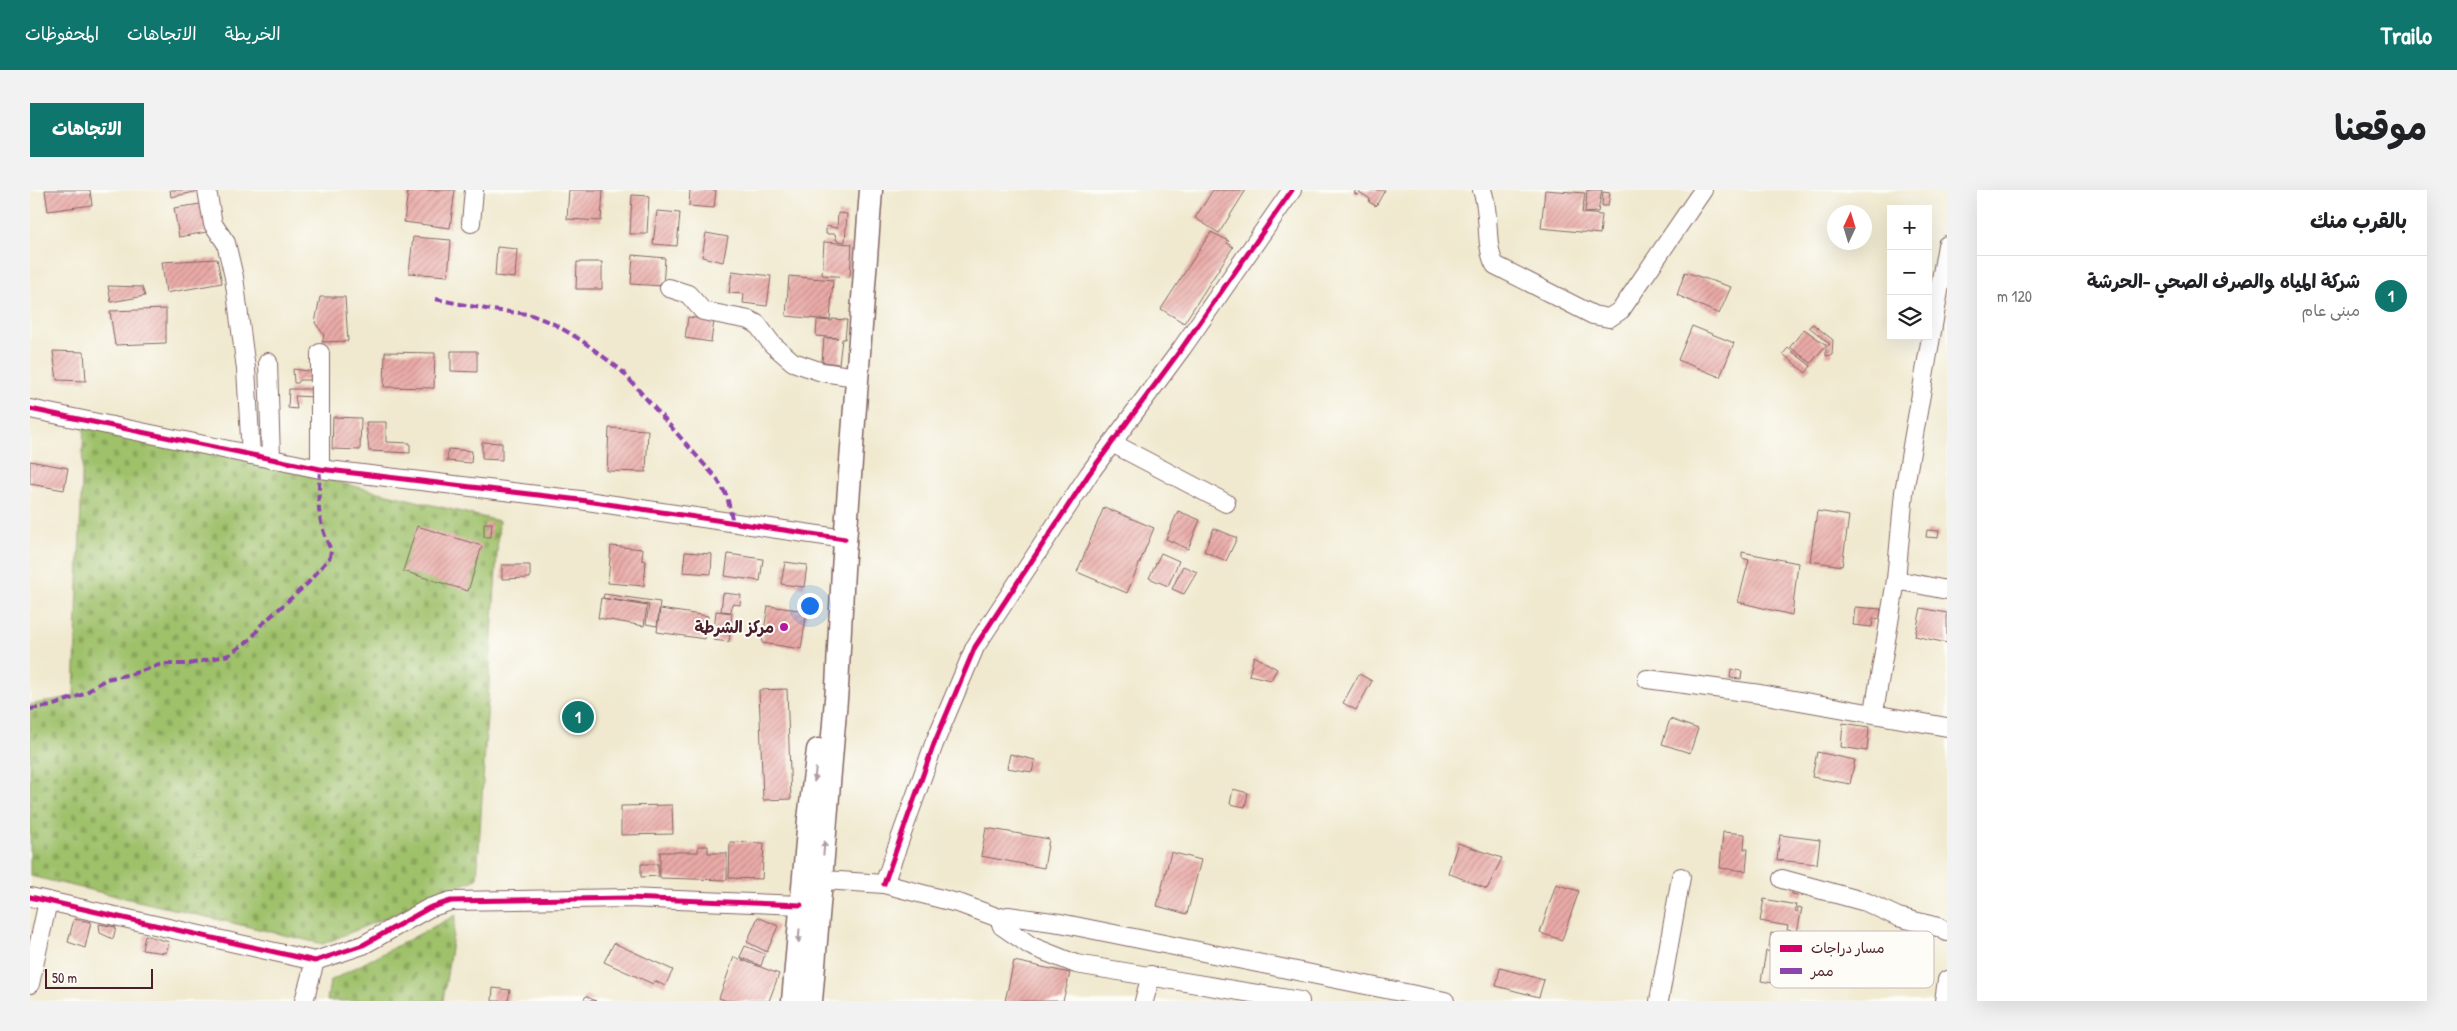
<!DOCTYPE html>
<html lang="ar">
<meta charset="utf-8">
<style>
:root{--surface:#fff;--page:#f2f2f2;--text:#202124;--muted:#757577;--line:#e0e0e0;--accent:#0f766e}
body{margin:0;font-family:"Patrick Hand","Playpen Sans Arabic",sans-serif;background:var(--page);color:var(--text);direction:rtl}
.controls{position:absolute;right:15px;top:15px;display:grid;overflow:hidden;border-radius:0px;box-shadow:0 5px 20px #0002}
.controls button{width:45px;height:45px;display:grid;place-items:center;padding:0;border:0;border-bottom:1px solid var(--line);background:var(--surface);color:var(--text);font:25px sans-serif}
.compass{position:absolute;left:1797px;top:15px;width:45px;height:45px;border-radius:50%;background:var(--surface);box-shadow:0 5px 20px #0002;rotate:4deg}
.scale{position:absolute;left:15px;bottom:12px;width:108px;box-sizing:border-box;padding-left:5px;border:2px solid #4a1f2b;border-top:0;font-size:14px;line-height:18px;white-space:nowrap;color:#4a1f2b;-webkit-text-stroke:4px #fdfcf7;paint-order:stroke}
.you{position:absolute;left:779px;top:415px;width:18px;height:18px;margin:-12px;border:4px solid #fff;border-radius:50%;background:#1a73e8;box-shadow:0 0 0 8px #1a73e833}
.badge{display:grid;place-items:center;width:32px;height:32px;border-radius:50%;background:var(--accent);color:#fff;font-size:16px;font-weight:700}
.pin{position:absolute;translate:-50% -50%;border:2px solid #fff;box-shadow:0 1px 5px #0006}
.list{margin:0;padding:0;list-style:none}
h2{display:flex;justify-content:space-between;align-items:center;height:65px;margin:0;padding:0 20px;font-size:21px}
h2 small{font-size:16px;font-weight:400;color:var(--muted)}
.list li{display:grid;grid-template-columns:32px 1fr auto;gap:15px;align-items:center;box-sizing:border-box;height:80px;padding:0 20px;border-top:1px solid var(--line)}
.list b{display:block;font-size:19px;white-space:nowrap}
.list p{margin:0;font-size:16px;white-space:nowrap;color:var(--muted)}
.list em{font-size:16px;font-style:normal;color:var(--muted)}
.icon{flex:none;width:28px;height:28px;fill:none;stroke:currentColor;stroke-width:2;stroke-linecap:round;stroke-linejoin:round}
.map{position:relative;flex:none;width:1917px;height:811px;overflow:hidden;direction:ltr;border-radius:0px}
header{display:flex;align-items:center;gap:30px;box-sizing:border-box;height:70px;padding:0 25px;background:var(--accent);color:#fff}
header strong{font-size:24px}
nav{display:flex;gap:28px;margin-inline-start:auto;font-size:18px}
.intro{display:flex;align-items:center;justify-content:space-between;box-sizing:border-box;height:120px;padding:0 30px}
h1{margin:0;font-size:35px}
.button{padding:12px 22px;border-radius:0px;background:var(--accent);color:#fff;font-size:18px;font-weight:700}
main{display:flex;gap:30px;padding:0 30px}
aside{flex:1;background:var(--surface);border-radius:0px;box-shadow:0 5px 20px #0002}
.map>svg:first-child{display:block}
.cemetery{fill:url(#cemetery-stones);stroke:#74704a}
.building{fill:url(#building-hatch)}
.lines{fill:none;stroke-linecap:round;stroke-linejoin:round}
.minor-casing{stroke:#846664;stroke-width:20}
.major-casing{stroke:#846664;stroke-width:25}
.minor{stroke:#fff;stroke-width:18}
.major{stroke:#fff;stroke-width:22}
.quiet{stroke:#8e44ad;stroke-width:4;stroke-dasharray:8 4;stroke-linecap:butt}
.cycleway-casing{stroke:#fdfcf7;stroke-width:8}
.cycleway{stroke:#d6006c;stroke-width:5}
.oneway{fill:#ae9aa0}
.poi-dot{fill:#b5179e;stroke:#fdfcf7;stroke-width:2}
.labels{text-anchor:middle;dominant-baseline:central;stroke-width:4;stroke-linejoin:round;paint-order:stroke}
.poi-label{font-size:16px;font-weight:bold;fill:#4a1f2b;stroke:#fdfcf7;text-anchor:end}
.key{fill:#fdfcf7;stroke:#c7baba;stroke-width:1}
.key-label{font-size:14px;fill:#4a1f2b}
</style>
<header>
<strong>Trailo</strong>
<nav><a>الخريطة</a><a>الاتجاهات</a><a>المحفوظات</a></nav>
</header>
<div class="intro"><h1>موقعنا</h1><a class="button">الاتجاهات</a></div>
<main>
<aside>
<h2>بالقرب منك<small></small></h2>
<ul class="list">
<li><span class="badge">1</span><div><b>شركة المياه والصرف الصحي -الحرشة</b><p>مبنى عام</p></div><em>120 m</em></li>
</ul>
</aside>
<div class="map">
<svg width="1917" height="811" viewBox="0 0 1917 811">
<defs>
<pattern id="cemetery-stones" width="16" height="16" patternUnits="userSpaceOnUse" patternTransform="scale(1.25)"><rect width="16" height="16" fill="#9fc16a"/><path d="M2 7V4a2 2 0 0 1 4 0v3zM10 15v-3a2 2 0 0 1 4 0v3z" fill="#8aa55c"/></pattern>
<pattern id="building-hatch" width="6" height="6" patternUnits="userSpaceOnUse" patternTransform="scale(1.25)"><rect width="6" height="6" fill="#eaaba8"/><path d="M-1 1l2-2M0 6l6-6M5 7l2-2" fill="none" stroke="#c08b89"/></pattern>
</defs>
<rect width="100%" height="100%" fill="#fdfcf7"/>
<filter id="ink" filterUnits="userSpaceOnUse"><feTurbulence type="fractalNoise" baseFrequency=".02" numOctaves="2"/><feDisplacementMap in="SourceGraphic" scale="10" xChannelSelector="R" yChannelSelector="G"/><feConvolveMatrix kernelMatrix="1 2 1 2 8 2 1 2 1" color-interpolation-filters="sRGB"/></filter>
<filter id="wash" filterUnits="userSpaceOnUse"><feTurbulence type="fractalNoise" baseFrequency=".0096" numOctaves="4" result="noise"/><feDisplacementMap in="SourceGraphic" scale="20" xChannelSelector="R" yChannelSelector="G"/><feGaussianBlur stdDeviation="1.12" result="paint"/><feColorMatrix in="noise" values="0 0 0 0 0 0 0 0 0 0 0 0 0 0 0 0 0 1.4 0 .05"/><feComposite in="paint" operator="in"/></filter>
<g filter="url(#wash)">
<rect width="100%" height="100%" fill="#f0e9cf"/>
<g class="cemetery">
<polygon points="54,231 469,331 447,689 293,754 0,686 0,515 44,506"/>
<polygon points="426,725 413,811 297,811 300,791"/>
</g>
<g id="blocks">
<g class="building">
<polygon points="15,0 60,0 62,15 18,21"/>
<polygon points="140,0 169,0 169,1 141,7"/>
<polygon points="378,0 425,0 420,38 374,32"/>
<polygon points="539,0 573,0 571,31 537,29"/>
<polygon points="660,0 686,0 684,18 659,16"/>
<polygon points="1183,0 1216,0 1189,43 1165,28"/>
<polygon points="1326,0 1355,0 1346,16 1339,12 1340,9 1329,2 1328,5 1324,3"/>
<polygon points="1515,0 1555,3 1552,23 1572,25 1570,44 1511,38"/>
<polygon points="1557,0 1572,0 1568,22 1555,23"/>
<polygon points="1573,2 1580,3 1578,16 1572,16"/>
<polygon points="602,5 619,6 617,44 600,44"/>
<polygon points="177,13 182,41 149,47 144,18"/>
<polygon points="627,21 650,23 647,56 623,54"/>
<polygon points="808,23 817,24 815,52 807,51 805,44 796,44 796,36 807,38"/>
<polygon points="1181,42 1199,51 1197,53 1203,57 1154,133 1131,119"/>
<polygon points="676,43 698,47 693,72 672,67"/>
<polygon points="383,47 421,50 418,86 379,83"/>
<polygon points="794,52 822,54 820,87 792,85"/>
<polygon points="467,57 487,59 485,88 465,86"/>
<polygon points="603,65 635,68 633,96 601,94"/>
<polygon points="187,69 192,93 136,103 132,72"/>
<polygon points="547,72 572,72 572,99 546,99"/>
<polygon points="702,81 741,86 737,116 713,113 714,104 699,103"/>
<polygon points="1655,82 1701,97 1689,124 1647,105"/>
<polygon points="759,86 803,90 800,130 756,126"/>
<polygon points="78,96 112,97 115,106 81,112"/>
<polygon points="290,107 315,107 318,151 292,152 294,145 285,133"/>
<polygon points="136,119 136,153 85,155 80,121"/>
<polygon points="658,127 684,131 681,152 655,148"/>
<polygon points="802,129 817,130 815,149 812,149 809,174 792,172 794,148 808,148 786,146 787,130 802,131"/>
<polygon points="1783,134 1803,150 1802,165 1796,166 1796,157 1800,154 1779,137"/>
<polygon points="1662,136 1704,153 1690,187 1648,170"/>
<polygon points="1774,139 1796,155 1781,173 1760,157"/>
<polygon points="1758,158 1781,176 1776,183 1753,164"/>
<polygon points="23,161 54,162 56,191 27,190"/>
<polygon points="421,161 447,161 447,182 421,181"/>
<polygon points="355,162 405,163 404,198 354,197"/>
<polygon points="263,179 286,182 280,190 270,190 268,193 264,193"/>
<polygon points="259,199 287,199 285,207 265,206 267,219 258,218"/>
<polygon points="303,227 331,228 330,260 302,259"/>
<polygon points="336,232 356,232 356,252 380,253 380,263 339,261"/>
<polygon points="579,238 618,240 616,282 577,281"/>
<polygon points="452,252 472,253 472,270 452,269"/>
<polygon points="418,259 442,261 441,273 417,271"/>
<polygon points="0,271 38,278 34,300 0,294"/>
<polygon points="1074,317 1124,338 1097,403 1047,382"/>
<polygon points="1148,321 1170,330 1158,359 1136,349"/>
<polygon points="1787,321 1819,326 1812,376 1780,371"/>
<polygon points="454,333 462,333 461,347 454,347"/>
<polygon points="387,336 452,356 438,401 373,381"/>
<polygon points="1184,338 1207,348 1196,371 1174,361"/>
<polygon points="1897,340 1909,341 1908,348 1896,347"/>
<polygon points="581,356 613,359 612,370 616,371 614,396 578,393"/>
<polygon points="655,362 682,364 681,384 653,382"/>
<polygon points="1712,362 1768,373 1762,425 1708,412 1719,370 1712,368"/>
<polygon points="1131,363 1149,371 1138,396 1119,388"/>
<polygon points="698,364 733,369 730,391 695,386"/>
<polygon points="755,372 777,375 774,397 751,394"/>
<polygon points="472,375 500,375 500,388 472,389"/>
<polygon points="1153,376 1167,382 1154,404 1142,399"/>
<polygon points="693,403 711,405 710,415 702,414 701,422 691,421"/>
<polygon points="574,404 630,412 627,436 616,434 619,415 573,408"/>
<polygon points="571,408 617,416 614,436 568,428"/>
<polygon points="738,416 777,421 771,459 732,453"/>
<polygon points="1825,417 1851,419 1850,429 1843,428 1842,437 1823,435"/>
<polygon points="1891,418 1917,423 1917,453 1885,446"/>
<polygon points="630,419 678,426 675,449 627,442"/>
<polygon points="686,421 702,423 699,452 683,450"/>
<polygon points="1224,466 1247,479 1241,490 1219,485"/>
<polygon points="1701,479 1712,481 1711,489 1700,488"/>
<polygon points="1329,484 1342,491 1326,520 1313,513"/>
<polygon points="757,499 761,609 733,610 729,500"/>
<polygon points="1640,529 1668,539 1660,563 1632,554"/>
<polygon points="1813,533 1839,537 1837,561 1811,557"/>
<polygon points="1787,562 1825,570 1820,594 1782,587"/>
<polygon points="980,564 1005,570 1002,582 977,578"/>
<polygon points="1203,599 1218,603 1215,617 1200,614"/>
<polygon points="642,615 643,644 591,645 591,616"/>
<polygon points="956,638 1019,649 1014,678 951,666"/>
<polygon points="1693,642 1715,644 1714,659 1718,659 1716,681 1690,678"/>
<polygon points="1750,645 1790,650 1787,674 1747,670"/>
<polygon points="700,652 734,653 732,689 699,688"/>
<polygon points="1428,653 1472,668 1457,699 1418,683"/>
<polygon points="668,656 678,656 678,663 697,663 697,690 630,688 630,662 668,662"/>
<polygon points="1141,662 1171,670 1157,724 1127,716"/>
<polygon points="611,674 628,674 629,686 611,687"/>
<polygon points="1526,694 1549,701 1532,750 1510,743"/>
<polygon points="1763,696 1774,698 1772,706 1762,704"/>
<polygon points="1734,709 1766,715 1765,721 1767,722 1768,717 1772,718 1767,742 1757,740 1758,736 1730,731"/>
<polygon points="728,727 748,736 737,762 717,752"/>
<polygon points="44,729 61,732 55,758 38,752"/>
<polygon points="69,734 86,737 83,749 70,743"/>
<polygon points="1741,743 1787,751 1785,765 1739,757"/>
<polygon points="115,745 139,752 136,763 112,760"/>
<polygon points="584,753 643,780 635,796 625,791 623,794 574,772"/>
<polygon points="715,756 735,764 731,776 710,767"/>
<polygon points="1736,761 1766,766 1761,796 1731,791"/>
<polygon points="704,767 749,784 739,811 697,811 689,808"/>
<polygon points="984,771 1040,783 1033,811 975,811"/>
<polygon points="1470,778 1514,790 1509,807 1466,796"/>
<polygon points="463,798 480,800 478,811 462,811"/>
<polygon points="556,806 566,811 553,811"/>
</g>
</g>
</g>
<g filter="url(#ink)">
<use href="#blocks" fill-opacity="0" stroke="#846664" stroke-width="1"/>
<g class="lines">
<g class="minor-casing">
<g id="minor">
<polyline points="177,0 183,34 196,53 204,87 216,179 221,265"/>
<path d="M1452,0C1461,23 1454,55 1465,75L1563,125L1579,128L1591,120L1673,0"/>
<polyline points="441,33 444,0"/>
<polyline points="639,98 658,104 673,121 719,130 727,134 742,154 763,172 792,182 827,187"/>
<polyline points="290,163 290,279"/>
<polyline points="238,172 241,269"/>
<polyline points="0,219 290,279 550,310 815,349"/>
<polyline points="1082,253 1196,313"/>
<polyline points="1866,390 1917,400"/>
<polyline points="1617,489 1730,504 1917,537"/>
<polyline points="1844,522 1866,390 1874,302 1917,55"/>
<polyline points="779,689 854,694 931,714 969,728 978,726 1030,733 1415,811"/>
<polyline points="1752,689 1836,712 1868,727 1908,737 1917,742"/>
<polyline points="854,694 904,554 945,457 1059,284 1152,158 1262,0"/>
<polyline points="0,707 285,771 333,755 399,718 421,711 598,708 771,715"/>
<polyline points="969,728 972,736 1001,756 1046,774 1270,811"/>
<polyline points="0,794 18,711"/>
<polyline points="274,811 285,771"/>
<polyline points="1114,811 1121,785"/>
<polyline points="1629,811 1651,687"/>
<polyline points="1914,811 1917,790"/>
</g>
</g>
<g class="major-casing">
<g id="major">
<polyline points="763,811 779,629 788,560"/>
<polyline points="781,811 807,497 813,380 841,0"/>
</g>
</g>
<use href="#minor" class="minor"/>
<use href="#major" class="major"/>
<g class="quiet">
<polyline points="405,109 461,120 499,124 524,134 551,150 591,180 687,289 697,306 703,333"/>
<path d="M0,519L21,516L54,504L76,489L102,484L132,474H159L199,465L222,448L231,435L278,393L300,367L301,360C286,328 288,313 290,279"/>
</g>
<g class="cycleway-casing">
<g id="cycleway">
<polyline points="0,219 290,279 550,310 815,349"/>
<polyline points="854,694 904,554 945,457 1059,284 1152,158 1262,0"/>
<polyline points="0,707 285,771 333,755 399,718 421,711 598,708 771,715"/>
</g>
</g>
<use href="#cycleway" class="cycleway"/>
</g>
<defs><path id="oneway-solid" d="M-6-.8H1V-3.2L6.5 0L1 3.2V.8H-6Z" transform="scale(1.25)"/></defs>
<g class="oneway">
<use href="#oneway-solid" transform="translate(785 585) rotate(97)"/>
<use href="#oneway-solid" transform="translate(794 658) rotate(-85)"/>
<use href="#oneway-solid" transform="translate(769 746) rotate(94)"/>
</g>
</g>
<circle class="poi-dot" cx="754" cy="437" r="5"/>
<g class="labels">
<g class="poi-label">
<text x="744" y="437">مركز الشرطة</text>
</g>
</g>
<rect x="1740" y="741" width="164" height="57" rx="8" class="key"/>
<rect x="1750" y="755" width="22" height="7" fill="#d6006c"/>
<rect x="1750" y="778" width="22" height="6" fill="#8e44ad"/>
<g class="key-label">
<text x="1781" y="763">مسار دراجات</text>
<text x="1781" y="786">ممر</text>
</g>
</svg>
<div class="controls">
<button>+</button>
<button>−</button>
<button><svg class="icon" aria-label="layers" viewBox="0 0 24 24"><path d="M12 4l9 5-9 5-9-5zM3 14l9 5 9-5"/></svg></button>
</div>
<svg class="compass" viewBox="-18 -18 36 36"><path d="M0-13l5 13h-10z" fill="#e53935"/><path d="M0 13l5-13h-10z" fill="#757577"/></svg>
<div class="scale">50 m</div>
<div class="you"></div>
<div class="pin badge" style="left:548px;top:527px">1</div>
</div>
</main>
